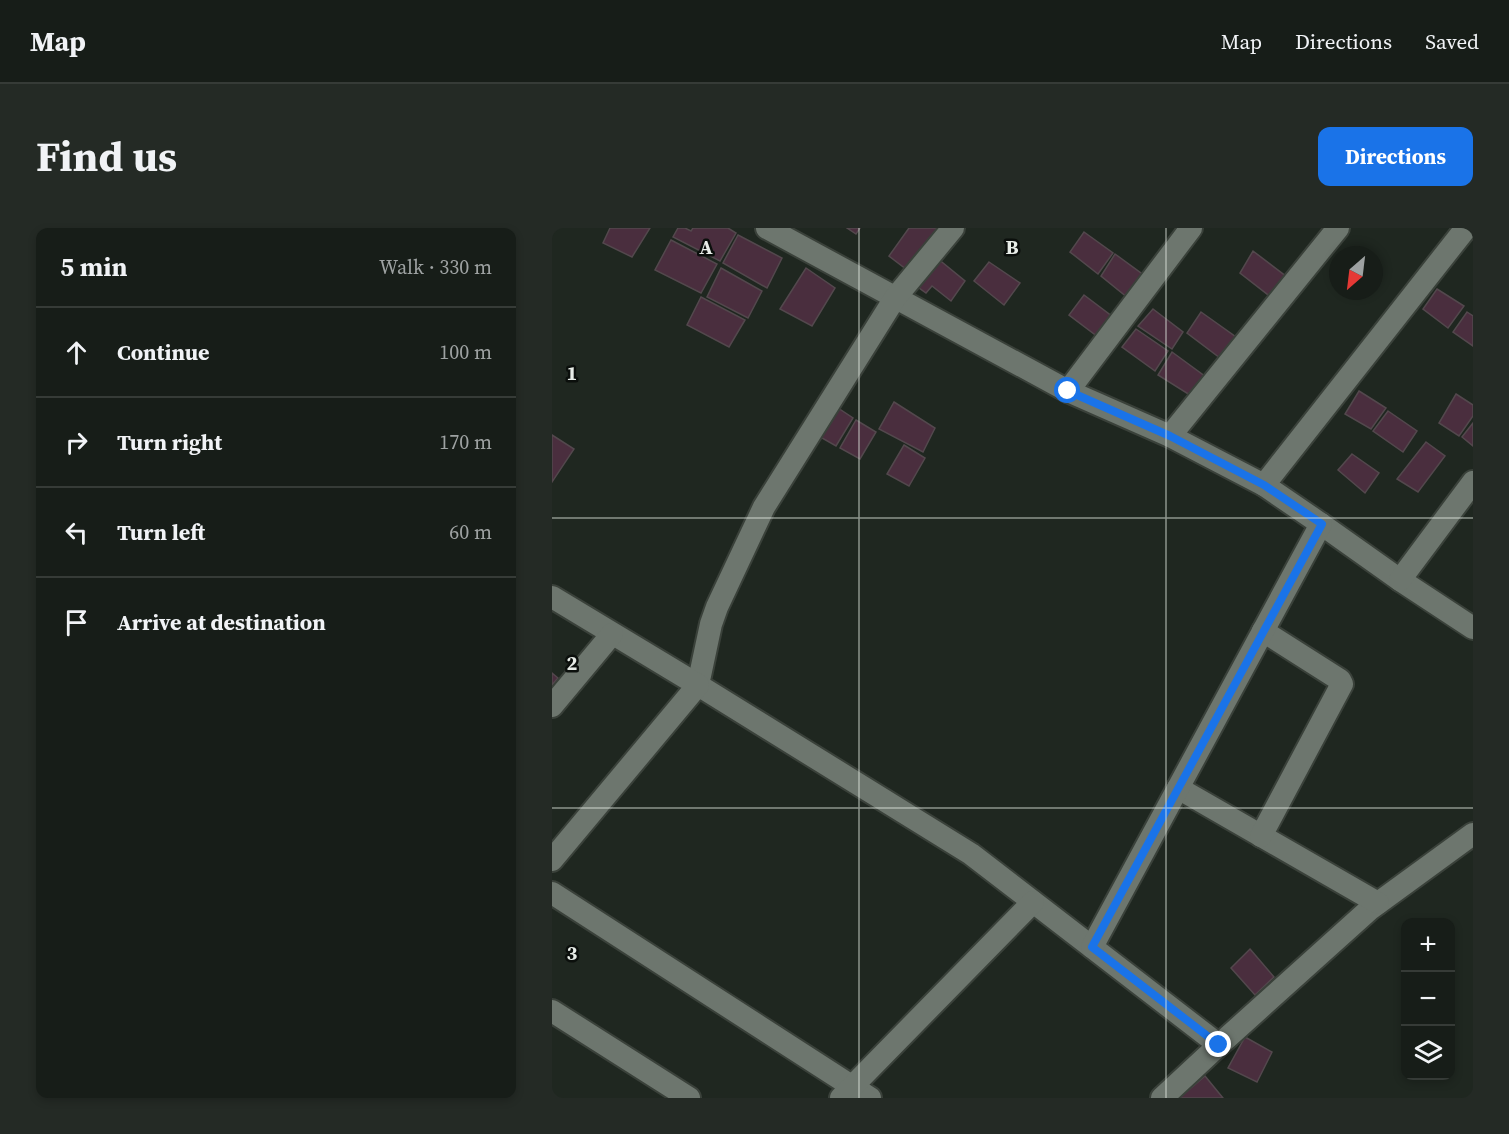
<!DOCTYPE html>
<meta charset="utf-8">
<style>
:root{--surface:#171d18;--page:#242a25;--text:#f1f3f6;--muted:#9ea2a2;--line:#363b37;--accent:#1a73e8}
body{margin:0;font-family:"Source Serif 4",serif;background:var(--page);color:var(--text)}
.controls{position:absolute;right:18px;bottom:18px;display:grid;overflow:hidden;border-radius:12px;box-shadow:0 3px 9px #0003}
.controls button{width:54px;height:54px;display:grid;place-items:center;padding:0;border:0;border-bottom:2px solid var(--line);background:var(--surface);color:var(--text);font:30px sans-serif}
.compass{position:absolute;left:777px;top:18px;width:54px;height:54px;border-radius:50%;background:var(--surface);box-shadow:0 3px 9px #0003;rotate:208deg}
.stop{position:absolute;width:18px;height:18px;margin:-14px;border:4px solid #1a73e8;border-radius:50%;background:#fff}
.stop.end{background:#1a73e8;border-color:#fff;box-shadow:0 2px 6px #0008}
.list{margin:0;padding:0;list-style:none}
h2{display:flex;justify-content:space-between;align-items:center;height:78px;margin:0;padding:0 24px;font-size:26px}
h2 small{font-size:20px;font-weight:400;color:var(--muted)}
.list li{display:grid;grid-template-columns:39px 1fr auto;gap:18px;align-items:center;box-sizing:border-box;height:90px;padding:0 24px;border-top:2px solid var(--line)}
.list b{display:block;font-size:22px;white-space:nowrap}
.list em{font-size:20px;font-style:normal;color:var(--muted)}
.icon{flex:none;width:33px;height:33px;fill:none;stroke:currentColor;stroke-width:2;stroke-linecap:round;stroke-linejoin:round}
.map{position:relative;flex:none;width:921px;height:870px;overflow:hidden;border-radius:12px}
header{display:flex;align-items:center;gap:36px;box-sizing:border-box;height:84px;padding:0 30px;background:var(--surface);border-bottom:2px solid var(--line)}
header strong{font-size:28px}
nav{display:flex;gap:33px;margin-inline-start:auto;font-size:21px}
.intro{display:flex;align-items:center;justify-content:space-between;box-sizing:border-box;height:144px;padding:0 36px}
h1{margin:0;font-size:42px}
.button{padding:15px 27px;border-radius:12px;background:var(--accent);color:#fff;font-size:21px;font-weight:700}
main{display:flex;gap:36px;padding:0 36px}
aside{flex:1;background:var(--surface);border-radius:12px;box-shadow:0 3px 9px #0003}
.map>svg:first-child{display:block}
.building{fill:#4a2e3e;stroke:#53484d;stroke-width:1.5}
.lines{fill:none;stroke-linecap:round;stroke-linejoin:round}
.minor-casing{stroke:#3a413a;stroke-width:26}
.minor{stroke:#6d766e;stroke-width:22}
.route{stroke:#1a73e8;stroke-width:8}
.grid{fill:none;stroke:#e8ede8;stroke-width:1.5;stroke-opacity:0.55}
.grid-label{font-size:20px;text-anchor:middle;font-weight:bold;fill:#e8ede8;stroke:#0b0f0c;stroke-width:5;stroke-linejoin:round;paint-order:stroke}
</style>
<header>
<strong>Map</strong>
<nav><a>Map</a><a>Directions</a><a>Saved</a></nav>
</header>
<div class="intro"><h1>Find us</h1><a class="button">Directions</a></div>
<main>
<aside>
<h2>5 min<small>Walk · 330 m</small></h2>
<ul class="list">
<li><svg class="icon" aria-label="ahead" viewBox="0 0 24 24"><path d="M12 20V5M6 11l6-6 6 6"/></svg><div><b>Continue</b></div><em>100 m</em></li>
<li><svg class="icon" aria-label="right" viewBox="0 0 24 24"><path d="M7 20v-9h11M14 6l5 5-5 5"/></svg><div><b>Turn right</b></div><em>170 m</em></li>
<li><svg class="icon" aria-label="left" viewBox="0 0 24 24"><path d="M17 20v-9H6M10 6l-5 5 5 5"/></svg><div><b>Turn left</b></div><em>60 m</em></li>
<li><svg class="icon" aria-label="arrive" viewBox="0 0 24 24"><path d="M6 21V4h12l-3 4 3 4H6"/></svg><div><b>Arrive at destination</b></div></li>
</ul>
</aside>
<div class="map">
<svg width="921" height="870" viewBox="0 0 921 870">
<rect width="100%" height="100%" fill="#1f2720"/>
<g class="building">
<polygon points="58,0 98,0 80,29 51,15"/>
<polygon points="126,0 133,0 139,3 141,0 176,0 184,5 168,33 121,9"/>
<polygon points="295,0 308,0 304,6"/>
<polygon points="357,0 387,0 359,45 337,28"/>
<polygon points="532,4 561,25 546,46 518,24"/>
<polygon points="186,7 230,30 215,60 171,35"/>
<polygon points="119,12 165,36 149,65 103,42"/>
<polygon points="701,23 735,49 720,70 688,45"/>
<polygon points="563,26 593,48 576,70 549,48"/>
<polygon points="385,30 413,53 399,73 380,58 374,65 363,57"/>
<polygon points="437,34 468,55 452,77 422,53"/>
<polygon points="169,40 210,63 196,90 155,69"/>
<polygon points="254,40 283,60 260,98 228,81"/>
<polygon points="885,61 912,78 896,100 871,81"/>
<polygon points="532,67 561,89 546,109 517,87"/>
<polygon points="149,69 193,92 177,119 135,97"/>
<polygon points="601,81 631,104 620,121 586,98"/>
<polygon points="649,84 684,109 668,130 635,105"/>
<polygon points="915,84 921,88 921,118 901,104"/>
<polygon points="584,101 616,123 603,143 570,119"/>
<polygon points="620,124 654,149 641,169 606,147"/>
<polygon points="807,163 834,180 819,201 793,186"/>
<polygon points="904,166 921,177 921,188 907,208 887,195"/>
<polygon points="342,174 383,200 371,224 327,201"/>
<polygon points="280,176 301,190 284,218 263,206"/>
<polygon points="836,183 865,203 851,224 821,203"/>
<polygon points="304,192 324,204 308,231 288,220"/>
<polygon points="921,195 921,218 910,209"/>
<polygon points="0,207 22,221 0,254"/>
<polygon points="874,214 893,228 866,264 845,251"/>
<polygon points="352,217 373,230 357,258 335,246"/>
<polygon points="800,226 827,245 813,265 786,242"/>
<polygon points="0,445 6,450 0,457"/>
<polygon points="698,721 722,749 703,767 679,740"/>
<polygon points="693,809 720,824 705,854 676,840"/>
<polygon points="653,848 671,870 627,870"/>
</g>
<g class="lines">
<g class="minor-casing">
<g id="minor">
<polyline points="215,0 516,163 618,208 712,257 769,296 848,352 921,400"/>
<polyline points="401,0 343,70 212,279 165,379 159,396 146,457 419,626 667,817 818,681 921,606"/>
<polyline points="516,163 639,0"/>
<polyline points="618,208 786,0"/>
<polyline points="712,257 914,0"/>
<polyline points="848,352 921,254"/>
<polyline points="0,369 146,457 0,632"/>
<polyline points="0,478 60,406"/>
<polyline points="626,560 826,675"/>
<polyline points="709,608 790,456 788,452 711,403"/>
<polyline points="0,665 318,870"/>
<polyline points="540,719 769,296"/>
<polyline points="0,783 137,870"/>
<polyline points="289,870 481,674"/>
<polyline points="610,870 667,817"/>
</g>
</g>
<use href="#minor" class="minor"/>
</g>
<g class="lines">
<polyline class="route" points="516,163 618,208 712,257 770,296 540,719 667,817"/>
</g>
<path class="grid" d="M307,0V870M614,0V870M0,290H921M0,580H921"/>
<g class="grid-label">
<text x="154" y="26">A</text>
<text x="460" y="26">B</text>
<text x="20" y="152">1</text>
<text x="20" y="442">2</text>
<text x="20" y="732">3</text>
</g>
</svg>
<div class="controls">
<button>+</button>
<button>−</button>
<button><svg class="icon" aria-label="layers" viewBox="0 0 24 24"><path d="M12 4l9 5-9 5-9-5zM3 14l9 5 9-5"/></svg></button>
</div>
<svg class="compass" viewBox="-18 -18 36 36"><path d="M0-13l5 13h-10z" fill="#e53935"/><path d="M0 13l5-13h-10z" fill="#9ea2a2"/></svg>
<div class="stop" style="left:516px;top:163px"></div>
<div class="stop end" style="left:667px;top:817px"></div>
</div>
</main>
